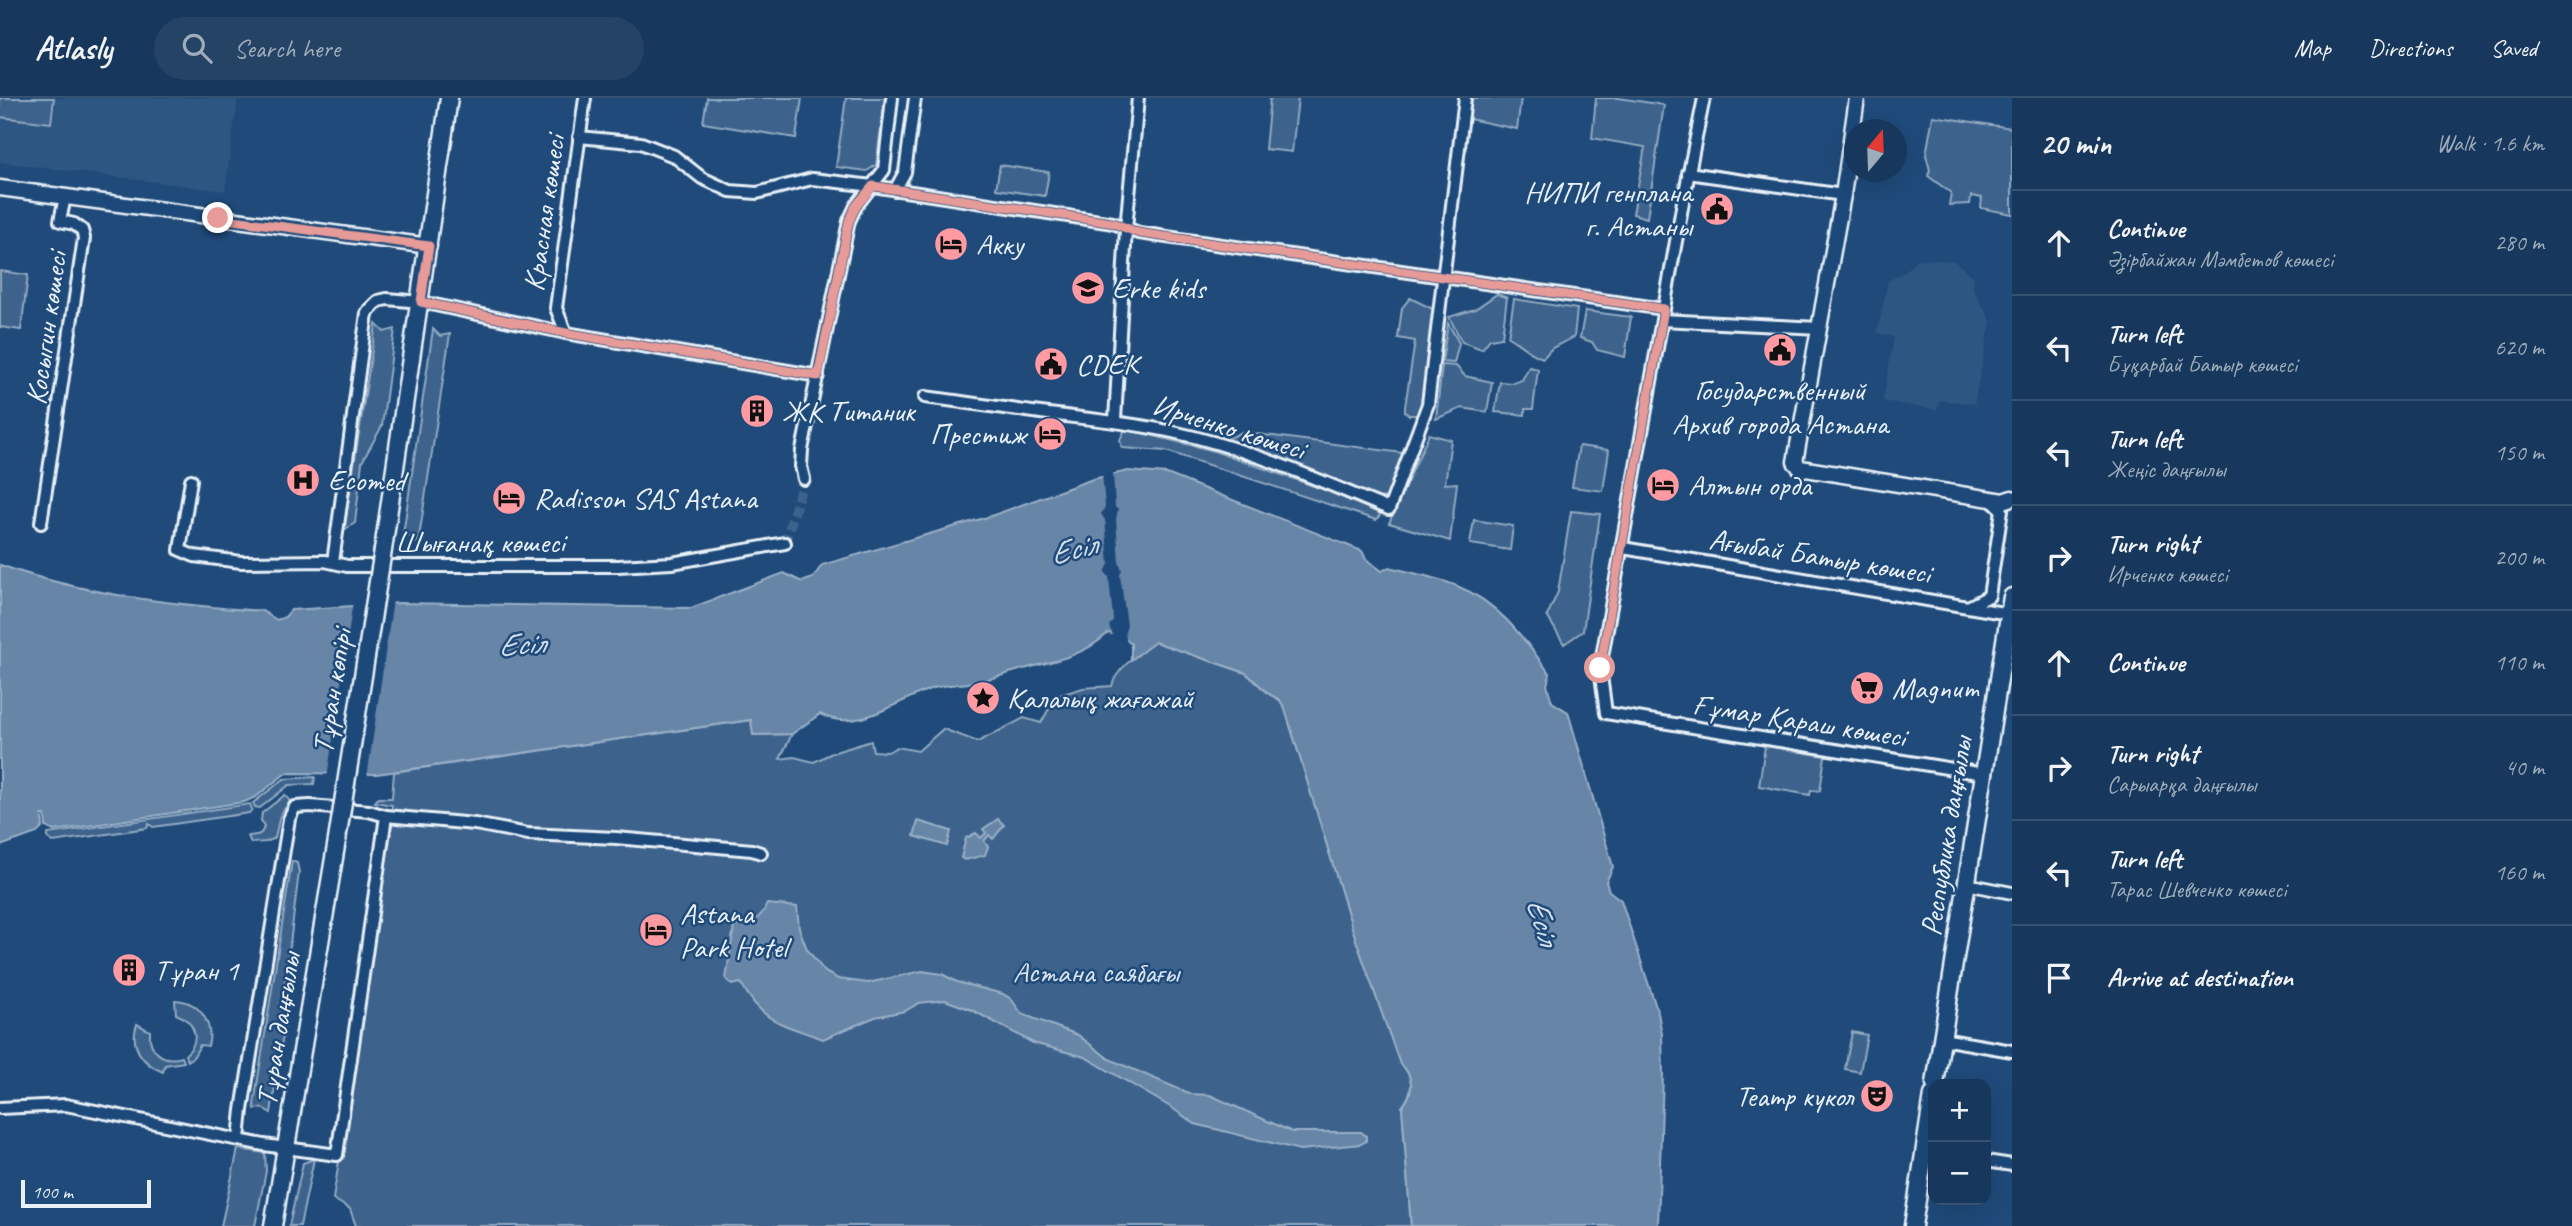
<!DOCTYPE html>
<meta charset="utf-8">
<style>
:root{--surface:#17385c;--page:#244365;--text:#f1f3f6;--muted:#9eacbb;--line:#365272}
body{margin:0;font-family:Caveat,sans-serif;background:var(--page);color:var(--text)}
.controls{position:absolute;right:21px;bottom:21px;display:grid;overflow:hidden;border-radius:14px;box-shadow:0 7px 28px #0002}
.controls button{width:63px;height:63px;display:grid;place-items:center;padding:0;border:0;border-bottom:2px solid var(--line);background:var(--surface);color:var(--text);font:35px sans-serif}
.compass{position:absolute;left:1844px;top:21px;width:63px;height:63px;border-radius:50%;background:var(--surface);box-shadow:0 7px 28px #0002;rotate:19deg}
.scale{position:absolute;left:21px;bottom:18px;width:130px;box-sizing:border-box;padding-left:7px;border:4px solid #e8f1f8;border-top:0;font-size:19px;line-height:24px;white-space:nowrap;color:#e8f1f8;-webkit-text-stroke:5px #1f4a7a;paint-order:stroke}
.stop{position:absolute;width:21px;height:21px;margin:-16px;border:5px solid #e69b98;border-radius:50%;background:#fff}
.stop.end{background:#e69b98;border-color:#fff;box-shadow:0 2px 7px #0008}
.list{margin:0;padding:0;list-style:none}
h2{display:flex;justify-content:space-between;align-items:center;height:91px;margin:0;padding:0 28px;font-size:30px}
h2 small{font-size:23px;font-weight:400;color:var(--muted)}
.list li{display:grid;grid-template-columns:46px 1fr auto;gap:21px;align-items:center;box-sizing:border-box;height:105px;padding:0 28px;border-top:2px solid var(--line)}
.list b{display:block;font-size:26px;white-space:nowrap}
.list p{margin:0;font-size:23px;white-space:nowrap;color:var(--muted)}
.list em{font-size:23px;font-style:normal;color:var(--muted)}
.icon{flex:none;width:38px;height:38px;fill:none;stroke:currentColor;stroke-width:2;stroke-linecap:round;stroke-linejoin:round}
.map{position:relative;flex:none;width:2012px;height:1128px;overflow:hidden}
header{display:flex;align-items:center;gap:42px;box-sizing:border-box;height:98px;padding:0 35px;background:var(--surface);border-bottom:2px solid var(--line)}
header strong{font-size:33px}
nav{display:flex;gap:38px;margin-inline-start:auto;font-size:24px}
.search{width:490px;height:63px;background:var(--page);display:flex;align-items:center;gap:18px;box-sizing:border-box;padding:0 24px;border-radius:38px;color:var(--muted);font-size:26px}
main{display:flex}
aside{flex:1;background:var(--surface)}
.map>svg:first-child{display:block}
.built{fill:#2e5683}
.green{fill:#3c628c;stroke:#92aac2;stroke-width:2}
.water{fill:#6685a7;stroke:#9ab0c7;stroke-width:2}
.pier{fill:#1f4a7a}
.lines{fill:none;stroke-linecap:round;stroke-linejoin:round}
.street-tunnel{stroke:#3d638d;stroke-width:10;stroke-dasharray:10 5;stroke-linecap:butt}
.street-casing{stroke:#e8f1f8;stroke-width:16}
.secondary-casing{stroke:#e8f1f8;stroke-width:19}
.primary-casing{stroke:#e8f1f8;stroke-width:21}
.street{stroke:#1f4a7a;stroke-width:10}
.secondary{stroke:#1f4a7a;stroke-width:14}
.primary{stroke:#1f4a7a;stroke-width:16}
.primary-bridge-casing{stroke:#e8f1f8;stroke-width:21;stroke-linecap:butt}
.primary-bridge{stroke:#1f4a7a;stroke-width:16}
.route{stroke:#e69b98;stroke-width:9}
.labels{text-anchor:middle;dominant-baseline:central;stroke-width:5;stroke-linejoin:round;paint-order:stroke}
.poi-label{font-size:30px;fill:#e8f1f8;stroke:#1f4a7a;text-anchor:start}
.street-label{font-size:30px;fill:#e8f1f8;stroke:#1f4a7a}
.park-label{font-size:30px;fill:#d7e3ed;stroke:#1f4a7a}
.water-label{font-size:32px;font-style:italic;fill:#d4e1ec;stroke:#1f4a7a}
</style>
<header>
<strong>Atlasly</strong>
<div class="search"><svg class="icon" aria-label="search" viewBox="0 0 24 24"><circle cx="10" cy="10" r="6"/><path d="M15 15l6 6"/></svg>Search here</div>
<nav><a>Map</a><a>Directions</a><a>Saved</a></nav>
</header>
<main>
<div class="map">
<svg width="2012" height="1128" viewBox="0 0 2012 1128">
<rect width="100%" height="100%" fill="#1f4a7a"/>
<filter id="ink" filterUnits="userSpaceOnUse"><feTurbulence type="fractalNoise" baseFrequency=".0143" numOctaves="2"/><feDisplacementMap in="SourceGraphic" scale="14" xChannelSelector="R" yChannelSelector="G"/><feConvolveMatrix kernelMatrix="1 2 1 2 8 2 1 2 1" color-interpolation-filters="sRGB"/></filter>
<g filter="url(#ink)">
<g class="built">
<polygon points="0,0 238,0 225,93 0,64"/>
<polygon points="1917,161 1954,163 1974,179 1973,191 1991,223 1974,306 1940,302 1937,312 1883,303 1894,239 1877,235 1888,183 1905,174"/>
</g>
<g class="green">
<polygon points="0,0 54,0 51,25 0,19"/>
<polygon points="707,0 802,0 796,40 703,25"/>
<polygon points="846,0 885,0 876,67 867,73 836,69"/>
<polygon points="1270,0 1298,0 1292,54 1265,51"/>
<polygon points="1472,0 1521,0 1517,31 1469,21"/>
<polygon points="1596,0 1619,0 1664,7 1647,120 1633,116 1645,49 1592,40"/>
<polygon points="1933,18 2012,30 2012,116 1981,110 1982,100 1971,98 1970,106 1949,107 1951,95 1928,78 1930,72 1926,57"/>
<polygon points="1000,67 1049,74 1045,98 996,91"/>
<polygon points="0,173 28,177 21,232 0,229"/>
<polygon points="1497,196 1507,200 1502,239 1490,241 1482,251 1462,244 1449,219 1475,211"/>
<polygon points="1410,200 1435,212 1420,312 1418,317 1409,317 1405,314 1405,309 1415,243 1398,240 1402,210"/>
<path d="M1514,201L1577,211L1574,239L1552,250L1543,260C1528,255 1521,246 1508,239Z"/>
<polygon points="1585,213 1631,219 1625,259 1597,252 1592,244 1580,240"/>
<polygon points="1448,225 1459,245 1454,265 1442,264"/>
<polygon points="376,226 384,234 395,231 382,328 362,364 355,425 344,432"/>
<polygon points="433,231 440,238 450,236 418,446 415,440 403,437"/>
<polygon points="1442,267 1456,268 1465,278 1492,284 1487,314 1462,310 1436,321"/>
<polygon points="1529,269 1538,271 1533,311 1525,311 1525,317 1495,314 1500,284 1513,285 1522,282"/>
<polygon points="1125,331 1211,352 1325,392 1381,416 1376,422 1166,353 1122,350 1120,342"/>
<polygon points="1242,334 1403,355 1388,399 1376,400 1225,342"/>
<polygon points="1429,336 1451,342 1445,386 1457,385 1450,443 1389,425"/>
<polygon points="1579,348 1609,352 1603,393 1572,389"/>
<polygon points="1571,413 1600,416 1583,533 1564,546 1547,518 1558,494"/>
<polygon points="1474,422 1513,428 1510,452 1470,446"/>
<path d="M1155,544L1246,575L1269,596L1280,602L1285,611L1357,844L1400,966C1416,978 1413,995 1402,1009L1411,1128H356L350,1111L333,1101L391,729L392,707L375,704L378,700H392L394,674L751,622L754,637L792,636L780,661L794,659L814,664L832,655L871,643L873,653L888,654L897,649L918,653L943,631L978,644L1024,620L1041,625L1056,598L1083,590L1112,588C1116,570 1140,555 1155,544Z"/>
<polygon points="1765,648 1825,658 1820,693 1811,692 1810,697 1759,688"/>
<polygon points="315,679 314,686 289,687 260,710 255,709 253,705 284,681"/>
<path d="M285,697L290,703L280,717L275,740L266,744L251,745L248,738C257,737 262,738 264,728L261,722L262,715Z"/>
<polygon points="250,706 252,711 249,715 153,729 149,726 147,730 53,744 48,740 48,736"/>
<polygon points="292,763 297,765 299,774 285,886 288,904 271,1015 262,1010 255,1011 254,1006"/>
<path d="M175,902C200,903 214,926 208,948L200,947L194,958L188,963L185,957C202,943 195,923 176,916Z"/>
<path d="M137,926L150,933C148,952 162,965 182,959L184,964L165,967L163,974C143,966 129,949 137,926Z"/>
<polygon points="1852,934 1867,937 1860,974 1845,971"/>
<polygon points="238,1051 265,1055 266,1073 255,1128 221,1128"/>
<polygon points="314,1061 300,1128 289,1128 303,1065"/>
</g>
<g class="water">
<path d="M1128,373L1167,376L1362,453L1366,461L1382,473L1389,469C1412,475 1436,479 1457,488C1500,505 1524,541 1550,576L1547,587L1552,604L1568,614L1613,769L1606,784L1609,793L1621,802L1658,915L1662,936L1663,976L1658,1128H1411L1402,1009C1414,995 1415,978 1400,966L1356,842L1285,611L1280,602L1269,596L1246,575L1155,544L1131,562V546L1122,538L1108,535C1083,559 1053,563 1020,572C1005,576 989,582 974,584C960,587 944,586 931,591C896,602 858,636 820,616L792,636L753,637L751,622L377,676L286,675L256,699L244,704L54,733L46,729L45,717H42L43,729L37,735L0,748V467C85,497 173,507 262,513L277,522L285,519L291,512L399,505L691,510L784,475L802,484L813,480L822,467L991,418L1093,381Z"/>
<polygon points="998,721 1004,727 993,741 989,737 984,743 988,749 985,757 965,762 961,760 966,740 976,735 981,740 986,735 983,731"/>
<polygon points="918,723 951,733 947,748 914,738"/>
<path d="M767,806L797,809L799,830L807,851L825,874L838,881L868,885L922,873L942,876L957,884L1003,896L1011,901L1022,916L1078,937L1109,961L1190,996L1210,997L1292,1034H1361L1366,1038V1043L1361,1046L1300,1052L1195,1026L1172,1010L1085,959L1033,945L972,912L945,902L919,905L905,913L875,919L823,941C783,926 763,926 741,885L732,887L726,881L734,828C750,826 761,822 767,806Z"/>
</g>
<g class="pier">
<polygon points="1113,373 1115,409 1118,412 1116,421 1119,464 1122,472 1120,477 1127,527 1125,534 1127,548 1120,541 1114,540 1109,528 1113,522 1109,479 1105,474 1109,466 1105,422 1101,416 1105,409 1102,375"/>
<polygon points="393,502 367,680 327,680 353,503"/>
</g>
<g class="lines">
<polyline class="street-tunnel" points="785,445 804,381"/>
<g class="street-casing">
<g id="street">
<polyline points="1704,0 1683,104 1600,570 1606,615 1984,676"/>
<polyline points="579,39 641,45 674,58 702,80 730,93 757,95 812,81 873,88 1113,125 1139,135 1664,211"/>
<polyline points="1688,75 1843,97"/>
<polyline points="895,92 905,74 915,0"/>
<polyline points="1662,222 1819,230"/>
<polyline points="566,235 556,210 585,0"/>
<path d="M925,299C964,304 1002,310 1041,315C1086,321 1129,324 1173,334C1248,350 1318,382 1389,411L1428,306L1465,0"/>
<polyline points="1115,322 1126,131 1138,0"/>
<polyline points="804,381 801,368 802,352 849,123 856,108 884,72 892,0"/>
<polyline points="191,382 180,452 194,458 241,464 325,463 347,468 618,468 672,465 785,445"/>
<polyline points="41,425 84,140 82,132 74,126 60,123 65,99"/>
<polyline points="1623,450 2009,516"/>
<polyline points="333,464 367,215 378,203 387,201 421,204 566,235 818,278"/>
<polyline points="1970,508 1989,498 2002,412 1991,402"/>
<polyline points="1966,786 2012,795"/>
<polyline points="1942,941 2012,953"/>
<polyline points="0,1010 66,1007 264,1047 337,1057 386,718"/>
<polyline points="239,1041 242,1012 289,721 295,709 310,708 369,713 386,718 475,726 528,736 616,740 752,752 761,755"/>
<polyline points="1986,1063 2012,1067"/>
</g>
</g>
<g class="secondary-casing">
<g id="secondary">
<polyline points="1857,0 1843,97 1795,364 1800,370 2003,403 2012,400"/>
<polyline points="0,90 429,148"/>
</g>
</g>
<g class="primary-casing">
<g id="primary">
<polyline points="383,452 449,0"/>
<polyline points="1935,986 2012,499"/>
<polyline points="273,1128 337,742"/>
<polyline points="1913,1128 1933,997"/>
</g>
</g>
<use href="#street" class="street"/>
<use href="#secondary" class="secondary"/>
<use href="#primary" class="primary"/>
<g class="primary-bridge-casing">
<polyline id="primary-bridge" points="337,742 383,452"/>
</g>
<use href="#primary-bridge" class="primary-bridge"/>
</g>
</g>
<g class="lines" filter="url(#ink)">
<polyline class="route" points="218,120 429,148 421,204 566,235 818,278 849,123 856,108 873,88 1113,125 1139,135 1664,211 1600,570"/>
</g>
<defs>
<g id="civic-disc" transform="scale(1.75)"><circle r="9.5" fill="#ff9aa2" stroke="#1f4a7a"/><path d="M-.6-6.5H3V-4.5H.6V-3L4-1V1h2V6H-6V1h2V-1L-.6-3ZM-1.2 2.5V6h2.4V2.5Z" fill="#111"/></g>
<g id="hotel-disc" transform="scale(1.75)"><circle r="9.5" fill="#ff9aa2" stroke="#1f4a7a"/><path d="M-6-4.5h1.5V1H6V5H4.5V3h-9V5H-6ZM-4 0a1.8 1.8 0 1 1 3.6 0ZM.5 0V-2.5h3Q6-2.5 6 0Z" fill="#111"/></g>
<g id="school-disc" transform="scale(1.75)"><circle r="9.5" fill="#ff9aa2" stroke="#1f4a7a"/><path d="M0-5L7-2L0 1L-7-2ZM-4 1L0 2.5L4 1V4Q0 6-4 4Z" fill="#111"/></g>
<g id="building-disc" transform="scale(1.75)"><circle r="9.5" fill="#ff9aa2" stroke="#1f4a7a"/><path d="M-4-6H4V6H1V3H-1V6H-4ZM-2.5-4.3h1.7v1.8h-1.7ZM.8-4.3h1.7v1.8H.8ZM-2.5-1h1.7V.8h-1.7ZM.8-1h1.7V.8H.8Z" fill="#111"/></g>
<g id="hospital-disc" transform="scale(1.75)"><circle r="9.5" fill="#ff9aa2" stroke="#1f4a7a"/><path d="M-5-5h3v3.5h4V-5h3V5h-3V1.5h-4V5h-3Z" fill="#111"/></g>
<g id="supermarket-disc" transform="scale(1.75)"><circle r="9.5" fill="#ff9aa2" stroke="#1f4a7a"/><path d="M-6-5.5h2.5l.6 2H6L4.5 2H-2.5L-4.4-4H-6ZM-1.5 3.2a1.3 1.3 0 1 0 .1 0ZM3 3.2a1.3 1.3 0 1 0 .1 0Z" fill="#111"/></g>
<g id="sight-disc" transform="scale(1.75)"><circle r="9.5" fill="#ff9aa2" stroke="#1f4a7a"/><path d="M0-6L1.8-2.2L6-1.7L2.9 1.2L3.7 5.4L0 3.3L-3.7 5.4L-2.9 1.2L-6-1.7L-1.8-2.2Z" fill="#111"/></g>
<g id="theatre-disc" transform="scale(1.75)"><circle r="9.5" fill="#ff9aa2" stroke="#1f4a7a"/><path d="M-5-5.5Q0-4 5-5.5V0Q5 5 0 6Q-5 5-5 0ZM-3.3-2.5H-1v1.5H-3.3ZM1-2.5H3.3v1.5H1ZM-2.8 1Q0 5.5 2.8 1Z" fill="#111"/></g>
</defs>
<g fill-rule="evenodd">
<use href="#civic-disc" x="1717" y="111"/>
<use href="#hotel-disc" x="951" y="146"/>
<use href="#school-disc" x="1088" y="190"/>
<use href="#civic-disc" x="1780" y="252"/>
<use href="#civic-disc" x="1051" y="266"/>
<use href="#building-disc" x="757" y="313"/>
<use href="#hotel-disc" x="1050" y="336"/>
<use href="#hospital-disc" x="303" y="382"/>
<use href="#hotel-disc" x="1663" y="387"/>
<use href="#hotel-disc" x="509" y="400"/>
<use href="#supermarket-disc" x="1867" y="590"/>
<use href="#sight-disc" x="983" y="600"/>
<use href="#hotel-disc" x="656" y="832"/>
<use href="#building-disc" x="129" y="872"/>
<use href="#theatre-disc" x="1877" y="998"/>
</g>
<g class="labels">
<g class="poi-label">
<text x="1692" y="94" text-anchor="end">НИПИ генплана<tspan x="1692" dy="34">г. Астаны</tspan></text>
<text x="976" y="146">Акку</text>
<text x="1112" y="190">Erke kids</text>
<text x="1076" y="266">CDEK</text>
<text x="1780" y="292" text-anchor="middle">Государственный<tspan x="1780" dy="34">Архив города Астана</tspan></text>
<text x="782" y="313">ЖК Титаник</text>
<text x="1026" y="336" text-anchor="end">Престиж</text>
<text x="328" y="382">Ecomed</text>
<text x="1688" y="387">Алтын орда</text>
<text x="534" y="400">Radisson SAS Astana</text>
<text x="1892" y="590">Magnum</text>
<text x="1007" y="600">Қалалық жағажай</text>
<text x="680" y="815">Astana<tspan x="680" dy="34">Park Hotel</tspan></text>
<text x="154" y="872">Тұран 1</text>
<text x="1853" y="998" text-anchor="end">Театр кукол</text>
</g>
<g class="street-label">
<text transform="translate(544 115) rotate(-82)">Красная көшесі</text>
<text transform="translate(46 230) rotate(-82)">Косыгин көшесі</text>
<text transform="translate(1229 329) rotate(17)">Ирченко көшесі</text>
<text x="480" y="444">Шығанақ көшесі</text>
<text transform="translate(1820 458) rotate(9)">Ағыбай Батыр көшесі</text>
<text transform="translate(332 593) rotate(-81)">Тұран көпірі</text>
<text transform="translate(1799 622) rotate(9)">Ғұмар Қараш көшесі</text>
<text transform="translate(1946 738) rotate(-81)">Республика даңғылы</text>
<text transform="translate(278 931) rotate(-81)">Тұран даңғылы</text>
</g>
<g class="park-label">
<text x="1096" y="874">Астана саябағы</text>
</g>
<g class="water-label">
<text transform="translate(1073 451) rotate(-14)">Есіл</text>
<text transform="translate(521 546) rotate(-4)">Есіл</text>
<text transform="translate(1543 823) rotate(73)">Есіл</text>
</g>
</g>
</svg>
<div class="controls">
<button>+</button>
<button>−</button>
</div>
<svg class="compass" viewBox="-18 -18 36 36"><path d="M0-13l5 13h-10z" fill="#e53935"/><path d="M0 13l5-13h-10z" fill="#9eacbb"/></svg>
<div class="scale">100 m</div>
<div class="stop" style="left:1600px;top:570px"></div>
<div class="stop end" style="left:218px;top:120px"></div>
</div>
<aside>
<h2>20 min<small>Walk · 1.6 km</small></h2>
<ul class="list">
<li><svg class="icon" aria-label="ahead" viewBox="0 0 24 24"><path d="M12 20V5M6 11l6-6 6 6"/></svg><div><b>Continue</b><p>Әзірбайжан Мәмбетов көшесі</p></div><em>280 m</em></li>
<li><svg class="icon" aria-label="left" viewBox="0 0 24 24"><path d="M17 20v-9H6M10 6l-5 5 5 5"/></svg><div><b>Turn left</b><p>Бұқарбай Батыр көшесі</p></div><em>620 m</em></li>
<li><svg class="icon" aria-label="left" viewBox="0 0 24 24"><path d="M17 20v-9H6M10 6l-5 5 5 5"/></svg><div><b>Turn left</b><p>Жеңіс даңғылы</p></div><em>150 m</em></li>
<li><svg class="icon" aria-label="right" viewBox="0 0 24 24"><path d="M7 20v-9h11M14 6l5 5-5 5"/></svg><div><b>Turn right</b><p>Ирченко көшесі</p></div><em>200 m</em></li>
<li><svg class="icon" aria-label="ahead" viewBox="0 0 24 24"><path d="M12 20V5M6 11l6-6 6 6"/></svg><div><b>Continue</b></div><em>110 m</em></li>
<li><svg class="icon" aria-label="right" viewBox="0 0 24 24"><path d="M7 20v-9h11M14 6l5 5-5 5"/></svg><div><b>Turn right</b><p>Сарыарқа даңғылы</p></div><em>40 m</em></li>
<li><svg class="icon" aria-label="left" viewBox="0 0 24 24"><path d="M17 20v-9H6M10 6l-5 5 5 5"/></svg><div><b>Turn left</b><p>Тарас Шевченко көшесі</p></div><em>160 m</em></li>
<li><svg class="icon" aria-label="arrive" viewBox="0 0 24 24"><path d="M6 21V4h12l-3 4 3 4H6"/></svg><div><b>Arrive at destination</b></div></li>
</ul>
</aside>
</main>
